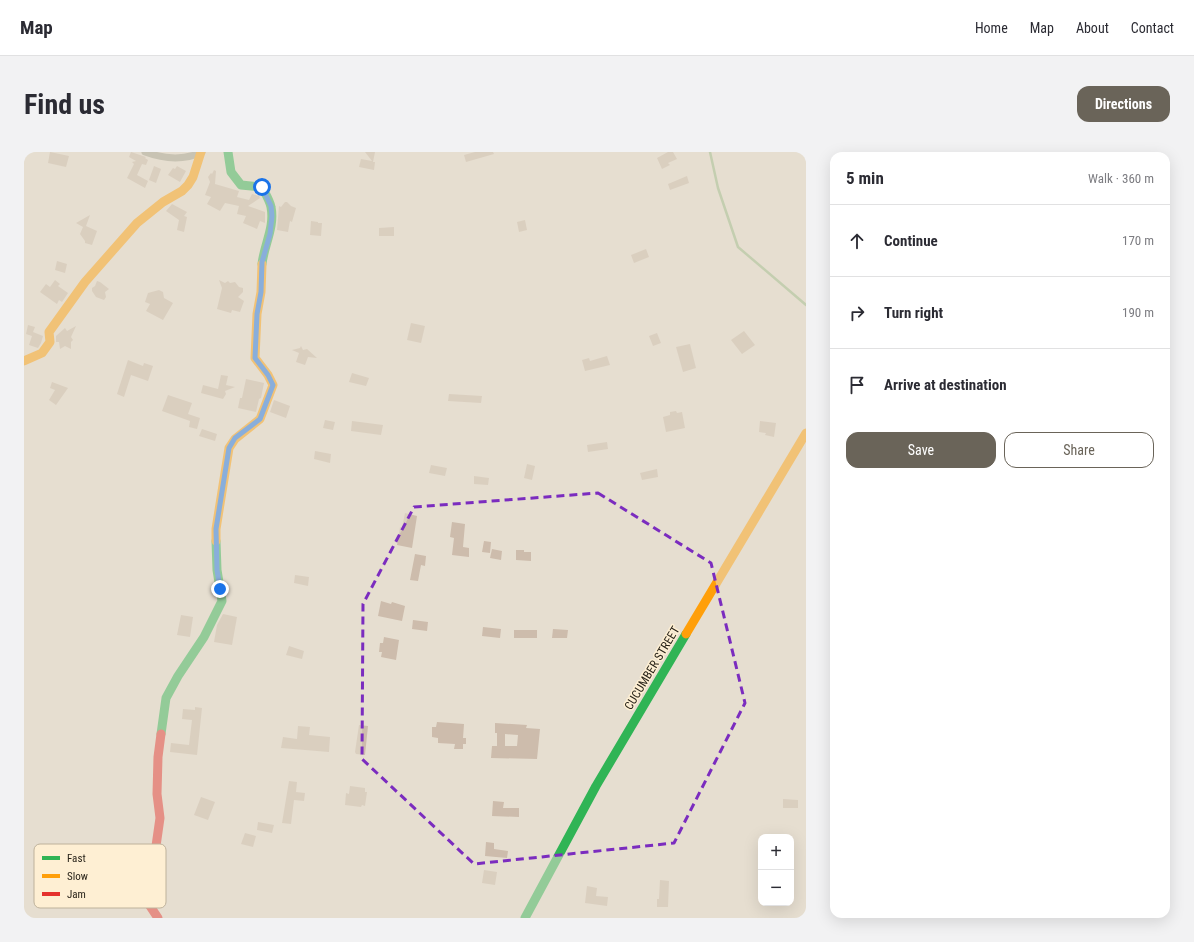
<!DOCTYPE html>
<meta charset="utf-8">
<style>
:root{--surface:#fff;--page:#f2f2f3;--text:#2b2b33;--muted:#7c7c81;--line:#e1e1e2;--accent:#6a6459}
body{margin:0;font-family:"Roboto Condensed",sans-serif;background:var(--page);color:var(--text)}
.controls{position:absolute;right:12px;bottom:12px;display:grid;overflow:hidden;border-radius:8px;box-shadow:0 4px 16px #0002}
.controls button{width:36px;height:36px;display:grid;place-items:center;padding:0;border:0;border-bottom:1px solid var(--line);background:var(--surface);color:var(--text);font:20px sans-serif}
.stop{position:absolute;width:12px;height:12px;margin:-9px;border:3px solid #1a73e8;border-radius:50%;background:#fff}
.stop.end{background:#1a73e8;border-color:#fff;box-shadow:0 1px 4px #0008}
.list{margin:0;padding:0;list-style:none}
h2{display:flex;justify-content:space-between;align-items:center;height:52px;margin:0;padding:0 16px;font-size:17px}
h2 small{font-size:13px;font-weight:400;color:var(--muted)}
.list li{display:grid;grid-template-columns:26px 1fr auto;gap:12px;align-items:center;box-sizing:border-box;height:72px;padding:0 16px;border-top:1px solid var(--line)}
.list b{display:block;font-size:15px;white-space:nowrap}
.list em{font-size:13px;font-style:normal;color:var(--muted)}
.actions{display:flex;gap:8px;padding:12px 16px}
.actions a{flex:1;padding:9px 0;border:1px solid var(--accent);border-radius:12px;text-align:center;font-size:14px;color:var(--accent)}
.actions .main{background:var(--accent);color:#fff}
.icon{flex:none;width:22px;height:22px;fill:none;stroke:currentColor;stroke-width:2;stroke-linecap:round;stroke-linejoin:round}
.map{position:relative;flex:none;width:782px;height:766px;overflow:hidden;border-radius:12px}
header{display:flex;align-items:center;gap:24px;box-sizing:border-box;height:56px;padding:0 20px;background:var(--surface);border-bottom:1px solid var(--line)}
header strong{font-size:19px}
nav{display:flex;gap:22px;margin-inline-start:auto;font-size:14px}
.intro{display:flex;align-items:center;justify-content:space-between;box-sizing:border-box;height:96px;padding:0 24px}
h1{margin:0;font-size:28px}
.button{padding:10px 18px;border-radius:12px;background:var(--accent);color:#fff;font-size:14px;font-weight:700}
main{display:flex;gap:24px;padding:0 24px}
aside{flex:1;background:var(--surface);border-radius:12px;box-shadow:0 4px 16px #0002}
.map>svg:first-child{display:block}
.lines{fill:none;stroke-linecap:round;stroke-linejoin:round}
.stream{stroke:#9cbb89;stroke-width:2.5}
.building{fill:#cdbcac;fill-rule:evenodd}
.street{stroke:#a4a291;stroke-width:7}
.fast{stroke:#30b455;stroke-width:9}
.slow{stroke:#ff9f0a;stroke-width:9}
.jam{stroke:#e5322d;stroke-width:9}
.route{stroke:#1a73e8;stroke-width:5}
.marked{fill:none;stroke:#7b2cbf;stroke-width:3;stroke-dasharray:8 5;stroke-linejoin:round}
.labels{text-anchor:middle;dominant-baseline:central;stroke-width:3;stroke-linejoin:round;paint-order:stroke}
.street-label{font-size:12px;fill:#282319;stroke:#feefd3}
.key{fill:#feefd3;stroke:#beb29b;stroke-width:1}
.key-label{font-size:11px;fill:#282319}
</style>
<header>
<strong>Map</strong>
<nav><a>Home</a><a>Map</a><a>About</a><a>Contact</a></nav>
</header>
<div class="intro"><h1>Find us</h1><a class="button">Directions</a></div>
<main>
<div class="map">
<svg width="782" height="766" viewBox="0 0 782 766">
<rect width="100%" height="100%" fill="#e6ded0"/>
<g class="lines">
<polyline class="stream" points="686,0 694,36 714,95 782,153"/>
</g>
<g class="building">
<polygon points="26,0 45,4 42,15 24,11"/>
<polygon points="107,0 122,5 121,6 124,8 122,13 118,12 113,23 124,29 121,36 103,26 110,12 108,10 112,9 105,5"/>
<polygon points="341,0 351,0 349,10 351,10 350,18 335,15 337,7 348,9"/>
<polygon points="451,0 469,0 470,2 442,10 440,3"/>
<polygon points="644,0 649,0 653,7 644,11 646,13 638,17 633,6"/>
<polygon points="130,14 137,17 132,31 125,28"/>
<polygon points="153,14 162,19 156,30 144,23 149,16 151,17"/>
<polygon points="190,18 192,19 191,32 215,39 213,45 225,48 228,42 235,44 236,46 224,54 241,60 241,71 236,69 233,77 219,71 222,64 213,62 215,54 201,51 196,59 183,52 187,45 181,43 186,30 184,25 187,21 188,22"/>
<polygon points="663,24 665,31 646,38 644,32"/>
<polygon points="261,50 263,50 267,54 272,56 268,70 266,69 264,80 253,78 255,54 257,55"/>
<polygon points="148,52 163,60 160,64 163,65 160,80 153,78 155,68 142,59"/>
<polygon points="66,63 62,74 73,79 68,93 61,91 61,89 56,82 59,75 52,71"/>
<polygon points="501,68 503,78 495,80 493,70"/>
<polygon points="287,69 294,70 294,71 298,71 297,84 286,83"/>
<polygon points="370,75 370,84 355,84 355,76"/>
<polygon points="622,97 625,105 610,111 607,103"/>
<polygon points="33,109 43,112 41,121 31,118"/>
<polygon points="31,128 36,132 34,134 44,141 38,150 35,148 33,152 16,140 22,132 26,135"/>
<polygon points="195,128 201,131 204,129 206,131 211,130 215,135 219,136 219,140 214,145 220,149 216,160 208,158 207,161 193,157 198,136"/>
<polygon points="73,129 76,130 85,137 81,140 82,145 80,148 72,145 68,139 68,136 71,134"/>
<polygon points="135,138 139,140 140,146 149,151 139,168 122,159 126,152 121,150 124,141"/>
<polygon points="387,171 401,174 397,191 383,188"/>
<polygon points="4,173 11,175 9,180 19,184 17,191 14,196 5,193 8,184 2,182"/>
<polygon points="52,174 47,185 49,188 47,190 47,197 41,194 36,197 35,190 32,190 32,184 41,176 43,179"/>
<polygon points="720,179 731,193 718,202 707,188"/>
<polygon points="633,181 637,191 629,194 625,184"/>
<polygon points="666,192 672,216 659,220 652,195"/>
<polygon points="277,194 279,198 283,197 293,206 284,205 281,213 272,210 275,201 268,198 276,196"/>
<polygon points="583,204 586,213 561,219 558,208 565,206 566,209"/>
<polygon points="104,208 119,214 120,211 129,214 124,229 107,223 100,245 93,242"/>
<polygon points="328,221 345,226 342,234 325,230"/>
<polygon points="197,223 204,224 202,233 211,235 201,239 202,242 199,247 177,241 179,233 194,237"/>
<polygon points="222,227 240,231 237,246 235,247 232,260 214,256 216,246 218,246"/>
<polygon points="28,230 44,236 32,253 25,248 31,238 26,236"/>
<polygon points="425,242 458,244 457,251 424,249"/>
<polygon points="144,243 168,251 164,262 176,266 173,277 165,275 166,269 138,259"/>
<polygon points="250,248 266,254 262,266 246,260"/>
<polygon points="652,259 653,261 658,260 661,276 642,280 639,265 646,263 646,260"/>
<polygon points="301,268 311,270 309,278 299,276"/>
<polygon points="328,269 359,273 357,283 327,279"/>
<polygon points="736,269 752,271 750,285 741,283 742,281 735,280"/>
<polygon points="178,277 193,282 191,289 175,284"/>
<polygon points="583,290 584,297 564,300 563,293"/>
<polygon points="291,299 307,302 306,311 290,307"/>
<polygon points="503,312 511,314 508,328 500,326"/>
<polygon points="407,313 423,316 421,324 405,321"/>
<polygon points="633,317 634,325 618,328 616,321"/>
<polygon points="450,324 465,326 464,333 450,332"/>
<polygon points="381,361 393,364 388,396 373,393 376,375 378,376"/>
<polygon points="428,370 441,372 439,395 445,396 445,405 428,403 430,386 426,385"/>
<polygon points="460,389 467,390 466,401 458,400"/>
<polygon points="468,397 478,399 477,408 466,406"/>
<polygon points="492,398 500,398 500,400 507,400 507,409 492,408"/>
<polygon points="391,402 402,404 401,414 397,413 394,429 386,428"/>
<polygon points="271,423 285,425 284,434 270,431"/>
<polygon points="357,449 367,452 368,450 381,454 378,469 354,464"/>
<polygon points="199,462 213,465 208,493 190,490 193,473"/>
<polygon points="157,463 169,465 166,485 153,483"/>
<polygon points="389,468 404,470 403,479 388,477"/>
<polygon points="459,475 477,477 476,486 458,484"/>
<polygon points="529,477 544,478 543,486 528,486"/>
<rect x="490" y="478" width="23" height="8"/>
<polygon points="360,485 375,488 372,508 357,505 358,500 355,500 356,491 359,491"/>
<polygon points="265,494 280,499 278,507 262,503"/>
<polygon points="171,555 178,556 173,603 146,600 147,591 165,593 168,568 158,567 159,557 171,558"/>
<polygon points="413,570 440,572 439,586 442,586 442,592 439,592 439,597 430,597 431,592 414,591 414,586 408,585 408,575 412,575"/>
<path d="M471,571L503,573L502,576L516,577L513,607L467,606L468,594H473V581H471ZM481,582L494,583L493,594H481Z"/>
<polygon points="335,573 344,574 341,603 332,602 331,600"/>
<polygon points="274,574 286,575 285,583 306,585 305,600 257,596 259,585 273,587"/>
<polygon points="265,629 273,630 272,640 281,641 280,649 270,648 267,672 258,671"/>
<polygon points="326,634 341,636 341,640 343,640 341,654 338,653 337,655 321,653 322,641 325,642"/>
<polygon points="177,645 191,650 184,668 170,663"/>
<polygon points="759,647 774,648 774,656 759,656"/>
<polygon points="469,649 480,650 479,656 495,656 495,665 468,664"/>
<polygon points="234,670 250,673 248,681 233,678"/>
<polygon points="221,681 232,684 229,695 217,692"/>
<polygon points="462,690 470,691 470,697 484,699 483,706 461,704"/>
<polygon points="460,718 473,720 471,733 458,731"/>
<polygon points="636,728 645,729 644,755 633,755 633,747 635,747"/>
<polygon points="563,734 573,736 572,744 584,745 583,754 561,751"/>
</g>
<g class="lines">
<path class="street" d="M121,0C140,7 159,9 178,0"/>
<g class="fast">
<path d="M204,0L207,20L217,33L238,35C241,41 246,49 247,55C251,75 240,93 238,112"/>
<polyline points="137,582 142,546 154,524 180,485 198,449 193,418 192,389"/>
<polyline points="501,766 572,634 662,482"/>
</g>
<g class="slow">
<polyline points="0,209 18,201 26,190 25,180 61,130 113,71 139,50 158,39 164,33 169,25 177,0"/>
<polyline points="192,389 192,377 205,296 211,287 236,267 249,233 244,223 231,206 233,162 237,140 238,112"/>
<polyline points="662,482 782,281"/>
</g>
<polyline class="jam" points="134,766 126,754 124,740 125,721 131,701 136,666 133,642 134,605 137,582"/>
</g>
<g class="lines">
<polyline class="route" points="196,437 193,418 192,377 205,296 211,286 236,267 249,233 244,223 231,206 233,162 237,140 238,110 246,82 248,64 247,54 238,35"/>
</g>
<path d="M0 0H782V766H0ZM574,341L687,411L721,551L650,691L450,712L338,607L339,452L390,355Z" fill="#e6ded0" fill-opacity=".55" fill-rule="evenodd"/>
<path class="marked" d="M574,341L687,411L721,551L650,691L450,712L338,607L339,452L390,355Z"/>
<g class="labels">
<g class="street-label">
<text transform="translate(628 516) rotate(-59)">CUCUMBER STREET</text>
</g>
</g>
<rect x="10" y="692" width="132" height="64" rx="6" class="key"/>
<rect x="18" y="704" width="18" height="4" fill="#30b455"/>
<rect x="18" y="722" width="18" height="4" fill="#ff9f0a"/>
<rect x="18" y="740" width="18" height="4" fill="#e5322d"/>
<g class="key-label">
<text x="43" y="710">Fast</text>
<text x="43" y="728">Slow</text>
<text x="43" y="746">Jam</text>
</g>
</svg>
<div class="controls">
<button>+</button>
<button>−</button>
</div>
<div class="stop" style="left:238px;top:35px"></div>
<div class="stop end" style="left:196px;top:437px"></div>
</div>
<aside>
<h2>5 min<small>Walk · 360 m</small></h2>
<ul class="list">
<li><svg class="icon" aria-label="ahead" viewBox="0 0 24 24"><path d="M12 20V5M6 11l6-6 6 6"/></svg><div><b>Continue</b></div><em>170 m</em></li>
<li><svg class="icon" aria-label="right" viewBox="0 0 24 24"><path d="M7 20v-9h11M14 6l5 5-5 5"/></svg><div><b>Turn right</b></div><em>190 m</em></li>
<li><svg class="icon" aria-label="arrive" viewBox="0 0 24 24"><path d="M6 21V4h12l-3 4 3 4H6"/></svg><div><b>Arrive at destination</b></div></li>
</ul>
<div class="actions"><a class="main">Save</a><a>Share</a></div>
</aside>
</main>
